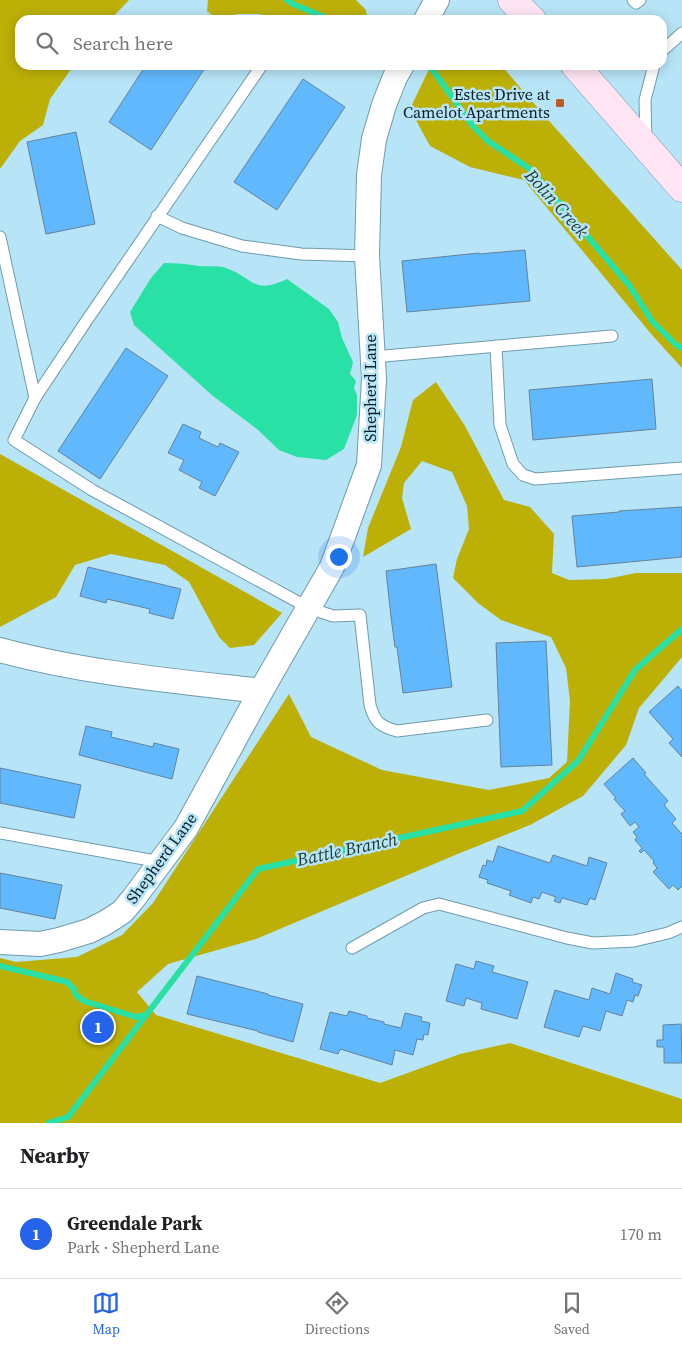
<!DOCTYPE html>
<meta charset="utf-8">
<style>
:root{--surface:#fff;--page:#f6f6f6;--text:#202124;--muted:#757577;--line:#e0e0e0;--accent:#2563eb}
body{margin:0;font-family:"Source Serif 4",serif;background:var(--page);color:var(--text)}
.you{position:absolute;left:338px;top:556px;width:18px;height:18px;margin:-12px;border:4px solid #fff;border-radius:50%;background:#1a73e8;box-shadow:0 0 0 8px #1a73e833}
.badge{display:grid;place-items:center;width:32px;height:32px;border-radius:50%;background:var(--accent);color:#fff;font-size:16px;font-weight:700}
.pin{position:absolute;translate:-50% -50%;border:2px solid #fff;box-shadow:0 1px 5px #0006}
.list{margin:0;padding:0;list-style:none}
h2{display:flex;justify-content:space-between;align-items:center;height:65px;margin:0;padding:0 20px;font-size:21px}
h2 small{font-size:16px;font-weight:400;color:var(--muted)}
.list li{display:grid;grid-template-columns:32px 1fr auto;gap:15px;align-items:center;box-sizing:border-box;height:90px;padding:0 20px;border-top:1px solid var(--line)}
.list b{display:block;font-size:19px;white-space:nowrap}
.list p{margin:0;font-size:16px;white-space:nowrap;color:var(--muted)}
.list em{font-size:16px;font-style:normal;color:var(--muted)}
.icon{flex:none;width:28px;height:28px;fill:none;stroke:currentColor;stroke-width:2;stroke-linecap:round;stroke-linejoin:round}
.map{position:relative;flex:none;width:682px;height:1123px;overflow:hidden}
.search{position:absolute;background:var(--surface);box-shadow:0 2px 12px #0003;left:15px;right:15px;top:15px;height:55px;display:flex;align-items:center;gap:12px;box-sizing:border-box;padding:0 18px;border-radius:15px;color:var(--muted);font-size:19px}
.sheet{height:155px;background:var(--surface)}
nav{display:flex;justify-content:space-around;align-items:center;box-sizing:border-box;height:70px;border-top:1px solid var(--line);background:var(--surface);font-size:14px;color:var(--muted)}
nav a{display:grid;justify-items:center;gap:2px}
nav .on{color:var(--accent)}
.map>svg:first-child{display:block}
.green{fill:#bcb007}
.water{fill:#29e0a5}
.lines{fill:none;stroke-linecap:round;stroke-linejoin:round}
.stream{stroke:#29e0a5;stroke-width:6}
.building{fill:#61b8fc;stroke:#64829c}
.service-casing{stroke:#709bac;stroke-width:13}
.minor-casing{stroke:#709bac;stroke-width:26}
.secondary-casing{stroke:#709bac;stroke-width:29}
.service{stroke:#fff;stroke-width:11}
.minor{stroke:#fff;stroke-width:24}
.secondary{stroke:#ffe5f4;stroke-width:28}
.poi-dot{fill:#bd5825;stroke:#b7e4f6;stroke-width:2}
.labels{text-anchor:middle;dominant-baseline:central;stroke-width:5;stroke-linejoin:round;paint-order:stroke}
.poi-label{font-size:16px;fill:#0c1d24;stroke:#b7e4f6;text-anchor:end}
.street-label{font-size:16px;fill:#0c1d24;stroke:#b7e4f6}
.water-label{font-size:18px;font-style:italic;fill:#1e392d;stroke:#b7e4f6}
</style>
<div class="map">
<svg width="682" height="1123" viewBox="0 0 682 1123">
<rect width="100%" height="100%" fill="#b7e4f6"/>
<g class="green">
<polygon points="0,0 129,0 110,20 20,20 20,65 74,65 50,99 43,125 20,141 0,169"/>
<polygon points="208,0 356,0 366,10 367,20 280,20 277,17 258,14 236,14 231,20 218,20 207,11"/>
<polygon points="431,65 501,65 542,113 682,270 682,368 652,335 524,180 470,167 430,146 410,109"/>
<polygon points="436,382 465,426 504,500 530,507 554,534 552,573 569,580 606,579 636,573 682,573 682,657 639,708 626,745 583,796 530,825 460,853 256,939 168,964 137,992 156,1015 380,1083 460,1054 510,1043 682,1099 682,1123 0,1123 0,958 16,962 77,957 122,935 153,903 289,694 311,737 382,770 489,790 549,778 567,762 570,701 566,668 551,637 501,620 478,603 453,578 457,559 469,529 467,506 452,472 422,461 404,483 402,498 411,529 363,557 368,528 401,447 413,400"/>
<polygon points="0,454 282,613 254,645 230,648 219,637 189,582 165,565 111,554 75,565 56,597 0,627"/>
</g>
<path class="water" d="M164,263C176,263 187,264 199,266C209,267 217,265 226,268C256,279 252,295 287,279L329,309L338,322L342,338L353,362L350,374L356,381L354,388L357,395V415L344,449L326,460L297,457L279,450L257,429L213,396L134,325L130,312L151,278Z"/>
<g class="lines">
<g class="stream">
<polyline points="287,0 293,4 331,20"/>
<polyline points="425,65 432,69 472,125 488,141 530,169 629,285 652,321 676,345 682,348"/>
<polyline points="0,966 67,982 74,989 76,995 84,1001 136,1017 146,1015"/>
<polyline points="48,1123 68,1117 258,869 522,811 578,761 635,670 682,629"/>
</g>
</g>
<g class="building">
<polygon points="146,65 207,65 151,150 109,122"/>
<polygon points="303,79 345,107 277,210 234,182"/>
<polygon points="76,132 95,224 46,234 27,142"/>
<polygon points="525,250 530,301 407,312 402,261 479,253 479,254"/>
<polygon points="126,348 168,376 100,479 58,451"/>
<polygon points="652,379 656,429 533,440 529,390"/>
<polygon points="183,424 201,432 199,438 218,447 220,443 239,452 215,496 199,488 202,482 179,470 184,460 168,453"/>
<polygon points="682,507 682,557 577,567 572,516 619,512 619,511"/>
<polygon points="436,564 452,687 403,693 397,647 395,647 391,617 386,571"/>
<polygon points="88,567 181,589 173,619 149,613 150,609 107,599 106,603 80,596"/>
<polygon points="546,641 552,765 501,767 496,643"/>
<polygon points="678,686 682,691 682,757 669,743 673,739 649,712"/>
<polygon points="86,726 112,732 111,737 153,747 154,743 179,749 172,779 79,755"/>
<polygon points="633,758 646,773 644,774 668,801 664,805 676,819 672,823 682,834 682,886 678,890 673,885 669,889 653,872 657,868 653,863 654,861 644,850 641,853 639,851 642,848 635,840 637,837 633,832 639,827 635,822 630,826 621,814 625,811 614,799 616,798 604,784"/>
<polygon points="0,768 81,785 74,818 0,803"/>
<polygon points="498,846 550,863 553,855 587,866 589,857 607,863 595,900 590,898 587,905 562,898 560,903 554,901 556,897 542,892 539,899 533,897 531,903 509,895 511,891 487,883 488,880 479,877 483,865 486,866 487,860 493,862"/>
<polygon points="0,873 62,885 55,919 0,908"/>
<polygon points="476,961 494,966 492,972 528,982 517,1019 481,1009 482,1003 466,998 464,1006 446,1001 456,964 474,969"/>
<polygon points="616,973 633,979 632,982 642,985 638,996 635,995 633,1002 627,1000 622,1016 606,1011 600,1031 583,1026 579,1037 544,1027 555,990 589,1000 592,988 610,994"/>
<polygon points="197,976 268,994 268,995 303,1004 293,1042 258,1032 258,1031 187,1014"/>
<polygon points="349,1011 367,1016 367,1018 384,1022 384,1024 401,1028 405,1013 422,1017 421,1021 430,1023 428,1035 424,1034 423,1040 417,1039 413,1055 395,1050 392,1065 340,1049 338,1054 320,1049 330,1012 347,1016"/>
<polygon points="681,1024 682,1063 664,1063 664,1047 657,1047 657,1040 663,1040 663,1025"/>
</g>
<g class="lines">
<g class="service-casing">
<g id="service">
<polyline points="633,0 636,3 640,0"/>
<polyline points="662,51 682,33"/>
<path d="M262,65L87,320L35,398L14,440L92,490L309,608L333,616L360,615L370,705C375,723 380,726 397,731L487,720"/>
<polyline points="646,140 645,100 654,65"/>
<polyline points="157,216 182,228 242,246 301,254 367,256"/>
<polyline points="0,237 35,398"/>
<polyline points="496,346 500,425 513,464 523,475 535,479 682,468"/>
<polyline points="373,357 612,336"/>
<polyline points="0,833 161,862"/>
<polyline points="352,948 423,908 439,904 567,938 593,943 634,941 668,933 682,927"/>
</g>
</g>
<g class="minor-casing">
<g id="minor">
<polyline points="426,20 437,0"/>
<path d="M0,650C85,673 174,681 261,691"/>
<polyline points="0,942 40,944 59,940 89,931 105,923 122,912 133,899 186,828 261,691 332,567 369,465 374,379 367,256 369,175 374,139 384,105 395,77 402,65"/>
</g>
</g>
<g class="secondary-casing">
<g id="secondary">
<polyline points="512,0 532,20"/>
<polyline points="575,65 682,188"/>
</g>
</g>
<use href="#service" class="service"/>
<use href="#minor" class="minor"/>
<use href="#secondary" class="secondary"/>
</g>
<rect class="poi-dot" x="555" y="98" width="10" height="10" rx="2.5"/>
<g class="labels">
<g class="poi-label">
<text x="550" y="94">Estes Drive at<tspan x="550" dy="18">Camelot Apartments</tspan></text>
</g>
<g class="street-label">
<text transform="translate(370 388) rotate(-90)">Shepherd Lane</text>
<text transform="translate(161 858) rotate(-54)">Shepherd Lane</text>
</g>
<g class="water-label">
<text transform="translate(557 203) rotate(48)">Bolin Creek</text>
<text transform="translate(347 849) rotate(-12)">Battle Branch</text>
</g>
</g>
</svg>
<div class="you"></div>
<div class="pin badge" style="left:98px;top:1027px">1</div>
<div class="search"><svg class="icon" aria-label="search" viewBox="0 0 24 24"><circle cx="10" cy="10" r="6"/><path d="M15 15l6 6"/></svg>Search here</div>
</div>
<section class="sheet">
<h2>Nearby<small></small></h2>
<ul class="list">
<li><span class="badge">1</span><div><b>Greendale Park</b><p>Park · Shepherd Lane</p></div><em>170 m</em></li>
</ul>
</section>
<nav>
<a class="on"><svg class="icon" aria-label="map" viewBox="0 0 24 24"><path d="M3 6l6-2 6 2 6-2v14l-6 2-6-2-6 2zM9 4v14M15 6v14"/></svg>Map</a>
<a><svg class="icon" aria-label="directions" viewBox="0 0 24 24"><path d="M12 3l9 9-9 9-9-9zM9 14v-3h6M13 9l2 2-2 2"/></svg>Directions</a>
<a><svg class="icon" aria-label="saved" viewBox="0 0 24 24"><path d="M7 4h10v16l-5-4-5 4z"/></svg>Saved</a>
</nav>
